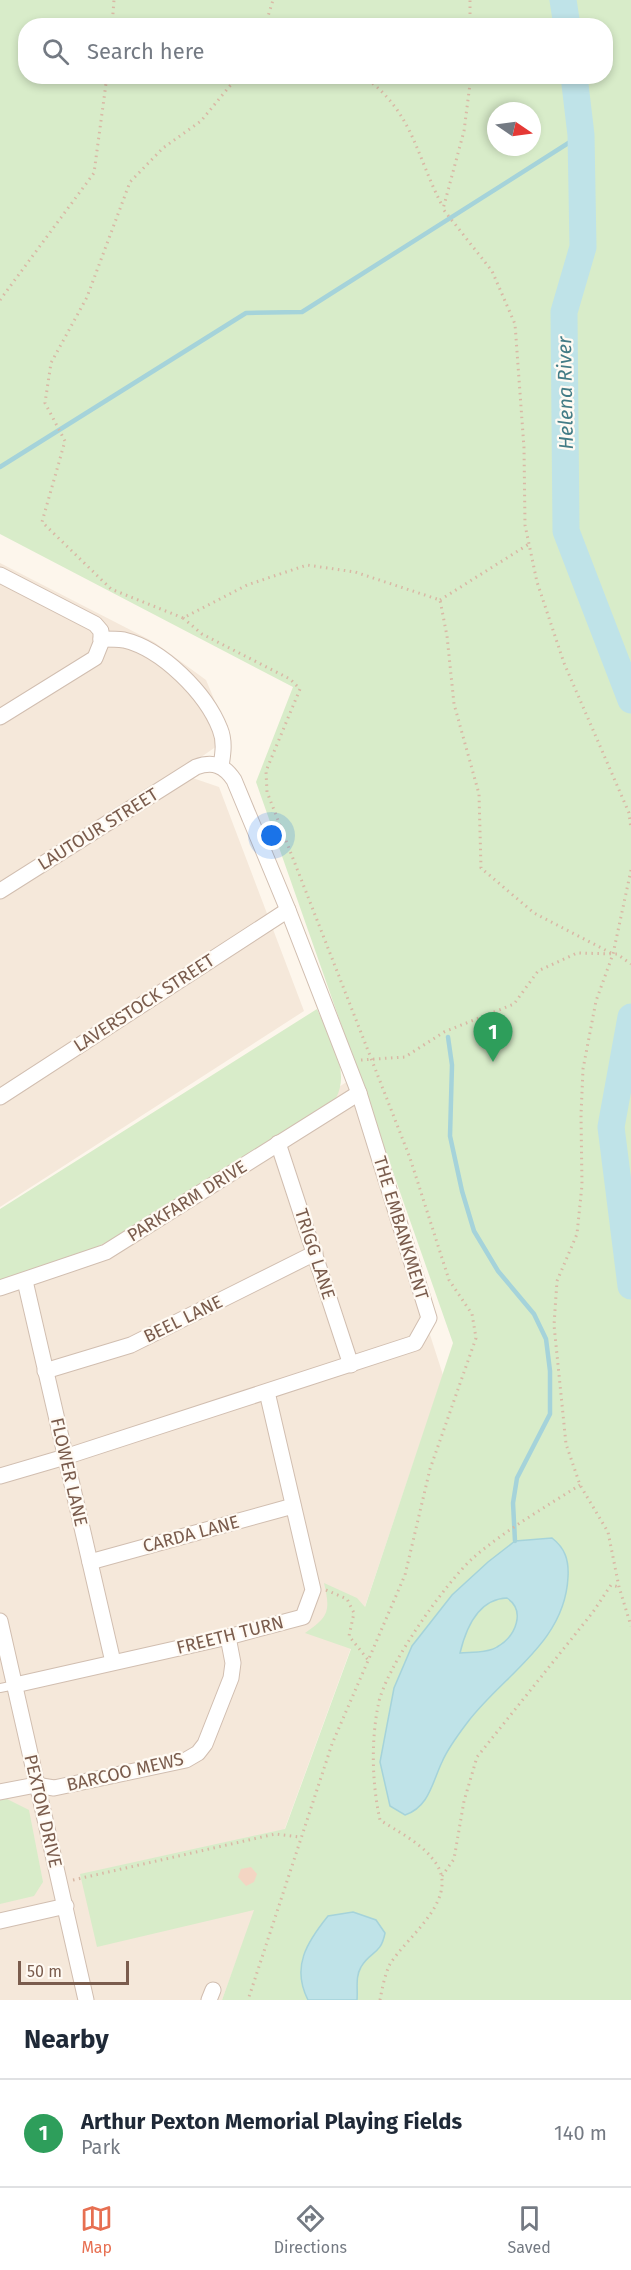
<!DOCTYPE html>
<style>
:root{--surface:#fff;--page:#f2f2f3;--text:#1f2937;--muted:#747a83;--line:#e0e1e3;--accent:#e76f51}
body{margin:0;font-family:"Fira Sans",sans-serif;background:var(--page);color:var(--text)}
.compass{position:absolute;left:487px;top:102px;width:54px;height:54px;border-radius:50%;background:var(--surface);box-shadow:0 3px 9px #0003;rotate:103deg}
.scale{position:absolute;left:18px;bottom:15px;width:111px;box-sizing:border-box;padding-left:6px;border:3px solid #7a5c4d;border-top:0;font-size:16px;line-height:21px;white-space:nowrap;color:#7a5c4d;-webkit-text-stroke:4px #fffaf3;paint-order:stroke}
.you{position:absolute;left:272px;top:836px;width:21px;height:21px;margin:-15px;border:4px solid #fff;border-radius:50%;background:#1a73e8;box-shadow:0 0 0 9px #1a73e833}
.badge{display:grid;place-items:center;width:39px;height:39px;border-radius:50%;background:var(--accent);color:#fff;font-size:20px;font-weight:700}
.pin{position:absolute;translate:-50% -50px;filter:drop-shadow(0 2px 3px #0008)}
.pin::after{content:'';position:absolute;top:32px;width:21px;height:18px;background:inherit;clip-path:polygon(0 0,100% 0,50% 100%)}
.list{margin:0;padding:0;list-style:none}
h2{display:flex;justify-content:space-between;align-items:center;height:78px;margin:0;padding:0 24px;font-size:26px}
h2 small{font-size:20px;font-weight:400;color:var(--muted)}
.list li{display:grid;grid-template-columns:39px 1fr auto;gap:18px;align-items:center;box-sizing:border-box;height:108px;padding:0 24px;border-top:2px solid var(--line)}
.list b{display:block;font-size:22px;white-space:nowrap}
.list p{margin:0;font-size:20px;white-space:nowrap;color:var(--muted)}
.list em{font-size:20px;font-style:normal;color:var(--muted)}
.icon{flex:none;width:33px;height:33px;fill:none;stroke:currentColor;stroke-width:2;stroke-linecap:round;stroke-linejoin:round}
.map{position:relative;flex:none;width:631px;height:2000px;overflow:hidden}
.search{position:absolute;background:var(--surface);box-shadow:0 3px 9px #0003;left:18px;right:18px;top:18px;height:66px;display:flex;align-items:center;gap:15px;box-sizing:border-box;padding:0 21px;border-radius:24px;color:var(--muted);font-size:22px}
.sheet{height:186px;background:var(--surface)}
nav{display:flex;justify-content:space-around;align-items:center;box-sizing:border-box;height:84px;border-top:2px solid var(--line);background:var(--surface);font-size:16px;color:var(--muted)}
nav a{display:grid;justify-items:center;gap:3px}
nav .on{color:var(--accent)}
.map>svg:first-child{display:block}
.residential{fill:#f5e8da}
.green{fill:#d8ecc9;fill-rule:evenodd}
.water{fill:#bfe3e8;stroke:#a5d3da;stroke-width:1.5;fill-rule:evenodd}
.lines{fill:none;stroke-linecap:round;stroke-linejoin:round}
.stream{stroke:#a5d3da;stroke-width:4.5}
.river{stroke:#bfe3e8;stroke-width:27}
.building{fill:#f3d5c3}
.service-casing{stroke:#d1beb0;stroke-width:10}
.minor-casing{stroke:#d1beb0;stroke-width:17}
.path{stroke:#d9b8a5;stroke-width:3;stroke-dasharray:1.5 4.5;stroke-linecap:butt}
.service{stroke:#fff;stroke-width:8}
.minor{stroke:#fff;stroke-width:15}
.labels{text-anchor:middle;dominant-baseline:central;stroke-width:4.5;stroke-linejoin:round;paint-order:stroke}
.street-label{font-size:18px;fill:#7a5c4d;stroke:#fffaf3}
.water-label{font-size:20px;font-style:italic;fill:#437c86;stroke:#fffaf3}
</style>
<div class="map">
<svg width="631" height="2000" viewBox="0 0 631 2000">
<rect width="100%" height="100%" fill="#fdf6ec"/>
<g class="residential">
<polygon points="0,563 154,642 206,680 230,737 178,773 219,787 304,1011 0,1207"/>
<polygon points="348,1081 443,1375 351,1648 222,2000 0,2000 0,1278 104,1240"/>
</g>
<g class="green">
<path d="M0,0H631V2000H222L254,1910L97,1947L80,1874L285,1829L351,1649L305,1633C328,1617 331,1612 324,1583L357,1598L365,1607L453,1343L256,782L293,687L0,534ZM26,26H606V76H26ZM496,111H532V147H496Z"/>
<path d="M317,1009C329,1037 351,1070 336,1098L116,1237L89,1251L0,1282V1209Z"/>
<polygon points="7,1799 29,1810 43,1882 34,1896 0,1904 0,1800"/>
</g>
<g class="water">
<path d="M552,1538C565,1548 569,1560 568,1577C565,1643 503,1675 467,1723C458,1735 448,1748 442,1762C432,1783 429,1807 405,1815L390,1806L380,1762L394,1688L412,1646L452,1595L488,1562L515,1541ZM507,1598C526,1611 516,1636 497,1647C488,1653 471,1652 460,1653C466,1628 479,1599 507,1598Z"/>
<path d="M353,1912L376,1920L385,1933C381,1955 370,1951 361,1967C355,1977 358,1989 357,2000H308C291,1967 307,1942 328,1916Z"/>
</g>
<g class="lines">
<g class="stream">
<polyline points="0,467 246,313 302,312 581,135"/>
<polyline points="448,1037 452,1065 450,1136 462,1191 474,1231 498,1271 534,1314 546,1339 550,1371 550,1414 517,1478 513,1503 515,1541"/>
</g>
<g class="river">
<polyline points="563,0 567,26"/>
<polyline points="574,76 581,135 583,247 564,312 566,531 631,700"/>
<polyline points="631,1017 611,1127 631,1286"/>
</g>
</g>
<polygon class="building" points="251,1867 257,1874 254,1882 246,1886 238,1877 241,1869"/>
<g class="lines">
<g class="service-casing">
<polyline id="service" points="0,1688 15,1685"/>
</g>
<g class="minor-casing">
<g id="minor">
<polyline points="0,575 95,624 101,631 101,643 95,658 0,717"/>
<path d="M101,639C108,639 117,639 124,640C162,649 206,693 220,729C225,741 223,754 221,766"/>
<path d="M0,891L196,767C213,761 224,765 234,780L288,910L359,1093L429,1318L415,1343L65,1457L0,1476"/>
<polyline points="0,1097 288,910"/>
<polyline points="278,1143 351,1365"/>
<polyline points="25,1281 113,1662"/>
<polyline points="0,1288 106,1252 359,1093"/>
<polyline points="45,1371 131,1345 315,1253"/>
<polyline points="90,1562 293,1506"/>
<polyline points="0,1621 86,2000"/>
<polyline points="15,1685 228,1637 303,1617 313,1590 267,1392"/>
<polyline points="0,1792 36,1785 54,1788 186,1760 198,1753 205,1744 231,1678 233,1663 228,1637"/>
<polyline points="0,1921 66,1906"/>
<polyline points="209,2000 213,1990"/>
</g>
</g>
<g class="path">
<polyline points="112,26 114,0"/>
<polyline points="265,26 273,0"/>
<polyline points="470,26 470,0"/>
<polyline points="238,76 201,121 163,148 130,182 87,297 51,363 45,403 65,441 42,522 111,589 183,618 247,585 307,565 355,572 440,600 447,636 454,704 479,794 481,868 534,913 613,954"/>
<path d="M363,76C414,112 416,157 443,207"/>
<polyline points="471,76 464,131 443,209 492,271 515,324 524,448 525,525 537,582 564,663 629,813 631,829"/>
<polyline points="0,300 94,173 107,76"/>
<polyline points="440,600 529,544"/>
<polyline points="183,618 202,634 290,679 300,689 266,771 267,792 410,1158 449,1280 472,1314 476,1338 430,1469 405,1575 332,1744 248,2000"/>
<polyline points="631,870 613,954 596,1001 583,1069 581,1115 582,1185 577,1234 557,1281 554,1325 566,1444 580,1485 608,1532 619,1587 631,1626"/>
<polyline points="361,1060 405,1057 444,1032 514,1004 538,971 577,953 617,954 631,964"/>
<polyline points="326,1590 347,1599 354,1613 349,1636 369,1661"/>
<polyline points="442,1876 454,1859 464,1801 477,1757 593,1612 611,1585 619,1587"/>
<polyline points="73,1880 275,1834 300,1837"/>
<path d="M380,2000C382,1989 385,1974 390,1964C408,1935 465,1896 432,1858C419,1842 397,1831 380,1820C372,1784 371,1742 378,1706C384,1669 446,1582 474,1557C506,1530 545,1507 580,1485"/>
</g>
<use href="#service" class="service"/>
<use href="#minor" class="minor"/>
</g>
<g class="labels">
<g class="street-label">
<text transform="translate(98 829) rotate(-32)">LAUTOUR STREET</text>
<text transform="translate(144 1003) rotate(-33)">LAVERSTOCK STREET</text>
<text transform="translate(187 1201) rotate(-32)">PARKFARM DRIVE</text>
<text transform="translate(401 1228) rotate(73)">THE EMBANKMENT</text>
<text transform="translate(315 1254) rotate(72)">TRIGG LANE</text>
<text transform="translate(183 1319) rotate(-26)">BEEL LANE</text>
<text transform="translate(69 1472) rotate(77)">FLOWER LANE</text>
<text transform="translate(191 1534) rotate(-15)">CARDA LANE</text>
<text transform="translate(230 1635) rotate(-14)">FREETH TURN</text>
<text transform="translate(125 1772) rotate(-13)">BARCOO MEWS</text>
<text transform="translate(43 1811) rotate(77)">PEXTON DRIVE</text>
</g>
<g class="water-label">
<text transform="translate(565 393) rotate(-91)">Helena River</text>
</g>
</g>
</svg>
<svg class="compass" viewBox="-18 -18 36 36"><path d="M0-13l5 13h-10z" fill="#e53935"/><path d="M0 13l5-13h-10z" fill="#747a83"/></svg>
<div class="scale">50 m</div>
<div class="you"></div>
<div class="pin badge" style="left:493px;top:1062px;background:#2e9e5b">1</div>
<div class="search"><svg class="icon" aria-label="search" viewBox="0 0 24 24"><circle cx="10" cy="10" r="6"/><path d="M15 15l6 6"/></svg>Search here</div>
</div>
<section class="sheet">
<h2>Nearby<small></small></h2>
<ul class="list">
<li><span class="badge" style="background:#2e9e5b">1</span><div><b>Arthur Pexton Memorial Playing Fields</b><p>Park</p></div><em>140 m</em></li>
</ul>
</section>
<nav>
<a class="on"><svg class="icon" aria-label="map" viewBox="0 0 24 24"><path d="M3 6l6-2 6 2 6-2v14l-6 2-6-2-6 2zM9 4v14M15 6v14"/></svg>Map</a>
<a><svg class="icon" aria-label="directions" viewBox="0 0 24 24"><path d="M12 3l9 9-9 9-9-9zM9 14v-3h6M13 9l2 2-2 2"/></svg>Directions</a>
<a><svg class="icon" aria-label="saved" viewBox="0 0 24 24"><path d="M7 4h10v16l-5-4-5 4z"/></svg>Saved</a>
</nav>
